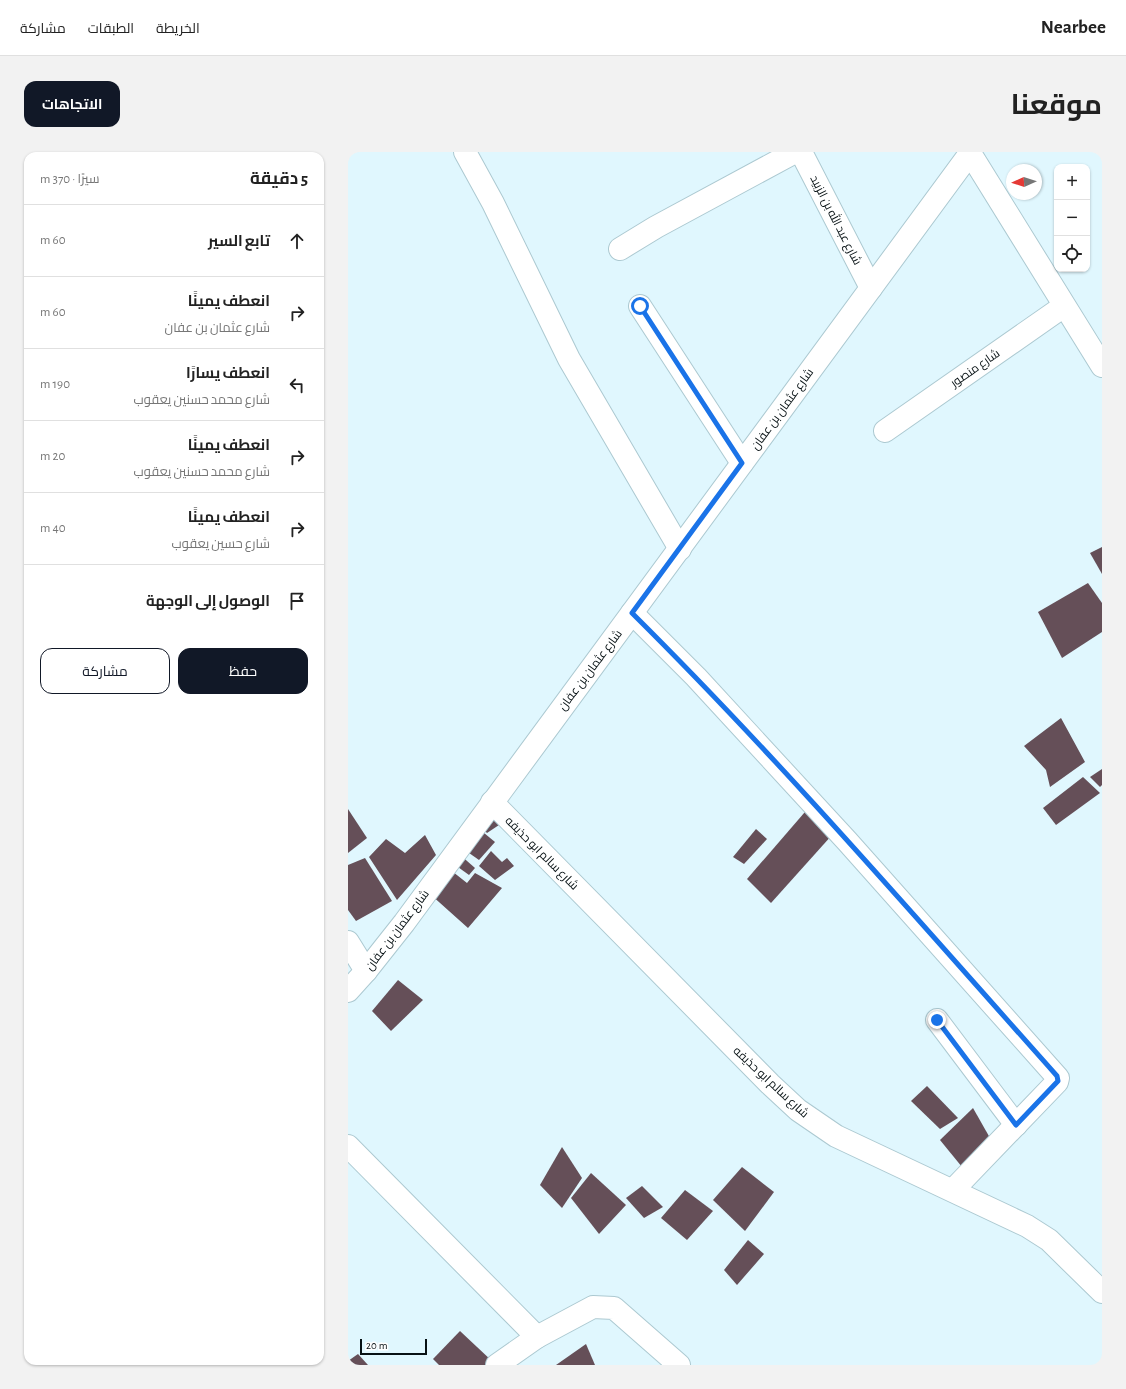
<!DOCTYPE html>
<html lang="ar">
<meta charset="utf-8">
<style>
:root{--surface:#fff;--page:#f2f2f2;--text:#222;--muted:#767676;--line:#e0e0e0;--accent:#111827}
body{margin:0;font-family:"Alegreya Sans",Cairo,sans-serif;background:var(--page);color:var(--text);direction:rtl}
.controls{position:absolute;right:12px;top:12px;display:grid;overflow:hidden;border-radius:8px;box-shadow:0 1px 3px #0004}
.controls button{width:36px;height:36px;display:grid;place-items:center;padding:0;border:0;border-bottom:1px solid var(--line);background:var(--surface);color:var(--text);font:20px sans-serif}
.compass{position:absolute;left:658px;top:12px;width:36px;height:36px;border-radius:50%;background:var(--surface);box-shadow:0 1px 3px #0004;rotate:267deg}
.scale{position:absolute;left:12px;bottom:10px;width:67px;box-sizing:border-box;padding-left:4px;border:2px solid #071114;border-top:0;font-size:11px;line-height:14px;white-space:nowrap;color:#071114;-webkit-text-stroke:3px #fff;paint-order:stroke}
.stop{position:absolute;width:12px;height:12px;margin:-9px;border:3px solid #1a73e8;border-radius:50%;background:#fff}
.stop.end{background:#1a73e8;border-color:#fff;box-shadow:0 1px 4px #0008}
.list{margin:0;padding:0;list-style:none}
h2{display:flex;justify-content:space-between;align-items:center;height:52px;margin:0;padding:0 16px;font-size:17px}
h2 small{font-size:13px;font-weight:400;color:var(--muted)}
.list li{display:grid;grid-template-columns:26px 1fr auto;gap:12px;align-items:center;box-sizing:border-box;height:72px;padding:0 16px;border-top:1px solid var(--line)}
.list b{display:block;font-size:15px;white-space:nowrap}
.list p{margin:0;font-size:13px;white-space:nowrap;color:var(--muted)}
.list em{font-size:13px;font-style:normal;color:var(--muted)}
.actions{display:flex;gap:8px;padding:12px 16px}
.actions a{flex:1;padding:9px 0;border:1px solid var(--accent);border-radius:12px;text-align:center;font-size:14px;color:var(--accent)}
.actions .main{background:var(--accent);color:#fff}
.icon{flex:none;width:22px;height:22px;fill:none;stroke:currentColor;stroke-width:2;stroke-linecap:round;stroke-linejoin:round}
.map{position:relative;flex:none;width:754px;height:1213px;overflow:hidden;direction:ltr;border-radius:12px}
header{display:flex;align-items:center;gap:24px;box-sizing:border-box;height:56px;padding:0 20px;background:var(--surface);border-bottom:1px solid var(--line)}
header strong{font-size:19px}
nav{display:flex;gap:22px;margin-inline-start:auto;font-size:14px}
.intro{display:flex;align-items:center;justify-content:space-between;box-sizing:border-box;height:96px;padding:0 24px}
h1{margin:0;font-size:28px}
.button{padding:10px 18px;border-radius:12px;background:var(--accent);color:#fff;font-size:14px;font-weight:700}
main{display:flex;gap:24px;padding:0 24px}
aside{flex:1;background:var(--surface);border-radius:12px;box-shadow:0 1px 3px #0004}
.map>svg:first-child{display:block}
.building{fill:#654f58}
.lines{fill:none;stroke-linecap:round;stroke-linejoin:round}
.minor-casing{stroke:#acc9d1;stroke-width:24}
.minor{stroke:#fff;stroke-width:22}
.route{stroke:#1a73e8;stroke-width:5}
.labels{text-anchor:middle;dominant-baseline:central;stroke-width:4;stroke-linejoin:round;paint-order:stroke}
.street-label{font-size:12px;fill:#071114;stroke:#fff}
</style>
<header>
<strong>Nearbee</strong>
<nav><a>الخريطة</a><a>الطبقات</a><a>مشاركة</a></nav>
</header>
<div class="intro"><h1>موقعنا</h1><a class="button">الاتجاهات</a></div>
<main>
<div class="map">
<svg width="754" height="1213" viewBox="0 0 754 1213">
<rect width="100%" height="100%" fill="#e0f7fe"/>
<g class="building">
<polygon points="754,395 754,422 742,401"/>
<polygon points="740,431 754,451 754,480 714,506 690,460"/>
<polygon points="713,566 737,610 702,635 698,618 676,594"/>
<polygon points="754,617 754,633 752,635 742,625"/>
<polygon points="735,625 752,641 708,673 695,656"/>
<polygon points="469,646 493,673 423,751 399,727"/>
<polygon points="0,657 19,686 0,701"/>
<polygon points="149,658 157,669 139,681 132,674"/>
<polygon points="130,676 147,690 131,708 114,696"/>
<polygon points="408,677 419,687 396,712 385,705"/>
<polygon points="77,683 88,703 49,748 21,705 38,687 57,701"/>
<polygon points="143,699 154,710 159,706 166,714 147,728 131,714"/>
<polygon points="110,701 127,716 121,723 103,710"/>
<polygon points="17,706 44,749 8,769 0,758 0,713"/>
<polygon points="100,716 119,731 127,721 154,736 120,776 82,742"/>
<polygon points="50,828 75,848 43,879 24,859"/>
<polygon points="579,934 610,966 592,977 563,949"/>
<polygon points="625,956 642,986 614,1015 592,988"/>
<polygon points="214,995 234,1026 214,1056 192,1033"/>
<polygon points="394,1015 426,1040 397,1079 365,1048"/>
<polygon points="243,1021 278,1053 251,1082 223,1046"/>
<polygon points="294,1034 315,1055 296,1066 278,1046"/>
<polygon points="337,1038 365,1059 339,1088 313,1066"/>
<polygon points="400,1088 416,1102 389,1133 376,1118"/>
<polygon points="112,1179 145,1210 142,1213 91,1213 85,1207"/>
<polygon points="238,1192 247,1213 208,1213"/>
<polygon points="10,1202 20,1213 0,1213 0,1209"/>
</g>
<g class="lines">
<g class="minor-casing">
<g id="minor">
<polyline points="117,0 145,51 221,207 332,397"/>
<polyline points="453,0 523,136"/>
<polyline points="622,1 754,214"/>
<polyline points="272,97 308,75 447,0"/>
<polyline points="292,154 394,311"/>
<polyline points="537,279 716,154"/>
<polyline points="284,461 348,525 499,689 710,926 709,930 605,1038"/>
<polyline points="144,650 422,932 450,958 488,984 679,1074 701,1088 754,1140"/>
<polyline points="0,790 18,819"/>
<polyline points="0,839 18,819 56,771 623,0"/>
<polyline points="589,868 668,973"/>
<polyline points="0,994 189,1185"/>
<polyline points="149,1213 189,1185 245,1155 266,1156 331,1213"/>
</g>
</g>
<use href="#minor" class="minor"/>
</g>
<g class="lines">
<path class="route" d="M292,154L394,311L284,461C433,609 570,768 709,924L710,929L668,973L589,868"/>
</g>
<g class="labels">
<g class="street-label">
<text transform="translate(488 68) rotate(63)">شارع عبد الله بن الزبيد</text>
<text transform="translate(627 216) rotate(-35)">شارع منصور</text>
<text transform="translate(434 257) rotate(-54)">شارع عثمان بن عفان</text>
<text transform="translate(242 518) rotate(-53)">شارع عثمان بن عفان</text>
<text transform="translate(194 701) rotate(45)">شارع سالم ابو حذيفه</text>
<text transform="translate(49 778) rotate(-53)">شارع عثمان بن عفان</text>
<text transform="translate(423 930) rotate(43)">شارع سالم ابو حذيفه</text>
</g>
</g>
</svg>
<div class="controls">
<button>+</button>
<button>−</button>
<button><svg class="icon" aria-label="locate" viewBox="0 0 24 24"><circle cx="12" cy="12" r="6"/><path d="M12 2v4M12 18v4M2 12h4M18 12h4"/></svg></button>
</div>
<svg class="compass" viewBox="-18 -18 36 36"><path d="M0-13l5 13h-10z" fill="#e53935"/><path d="M0 13l5-13h-10z" fill="#767676"/></svg>
<div class="scale">20 m</div>
<div class="stop" style="left:292px;top:154px"></div>
<div class="stop end" style="left:589px;top:868px"></div>
</div>
<aside>
<h2>5 دقيقة<small>سيرًا · 370 m</small></h2>
<ul class="list">
<li><svg class="icon" aria-label="ahead" viewBox="0 0 24 24"><path d="M12 20V5M6 11l6-6 6 6"/></svg><div><b>تابع السير</b></div><em>60 m</em></li>
<li><svg class="icon" aria-label="right" viewBox="0 0 24 24"><path d="M7 20v-9h11M14 6l5 5-5 5"/></svg><div><b>انعطف يمينًا</b><p>شارع عثمان بن عفان</p></div><em>60 m</em></li>
<li><svg class="icon" aria-label="left" viewBox="0 0 24 24"><path d="M17 20v-9H6M10 6l-5 5 5 5"/></svg><div><b>انعطف يسارًا</b><p>شارع محمد حسنين يعقوب</p></div><em>190 m</em></li>
<li><svg class="icon" aria-label="right" viewBox="0 0 24 24"><path d="M7 20v-9h11M14 6l5 5-5 5"/></svg><div><b>انعطف يمينًا</b><p>شارع محمد حسنين يعقوب</p></div><em>20 m</em></li>
<li><svg class="icon" aria-label="right" viewBox="0 0 24 24"><path d="M7 20v-9h11M14 6l5 5-5 5"/></svg><div><b>انعطف يمينًا</b><p>شارع حسين يعقوب</p></div><em>40 m</em></li>
<li><svg class="icon" aria-label="arrive" viewBox="0 0 24 24"><path d="M6 21V4h12l-3 4 3 4H6"/></svg><div><b>الوصول إلى الوجهة</b></div></li>
</ul>
<div class="actions"><a class="main">حفظ</a><a>مشاركة</a></div>
</aside>
</main>
